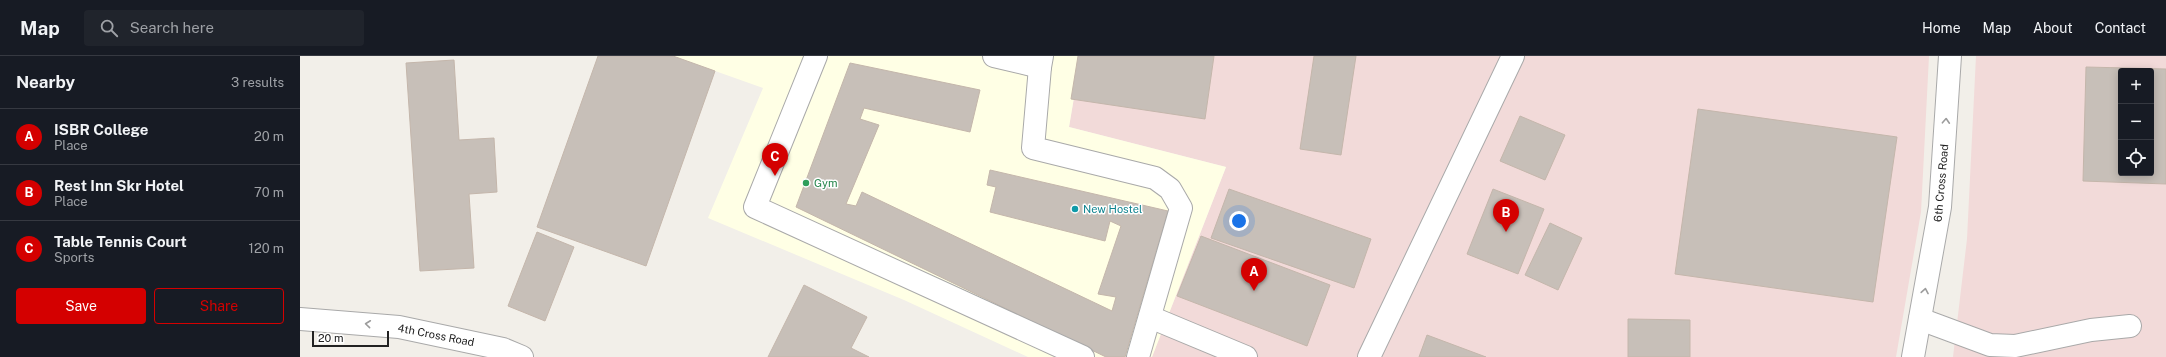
<!DOCTYPE html>
<meta charset="utf-8">
<style>
:root{--surface:#171b24;--page:#20242c;--text:#f1f3f6;--muted:#9ea1a6;--line:#363941;--accent:#d40000}
body{margin:0;font-family:"Public Sans",sans-serif;background:var(--page);color:var(--text)}
.controls{position:absolute;right:12px;top:12px;display:grid;overflow:hidden;border-radius:4px;box-shadow:0 2px 10px #0003}
.controls button{width:36px;height:36px;display:grid;place-items:center;padding:0;border:0;border-bottom:1px solid var(--line);background:var(--surface);color:var(--text);font:20px sans-serif}
.scale{position:absolute;left:12px;bottom:10px;width:77px;box-sizing:border-box;padding-left:4px;border:2px solid #222;border-top:0;font-size:11px;line-height:14px;white-space:nowrap;color:#222;-webkit-text-stroke:3px #fff;paint-order:stroke}
.you{position:absolute;left:939px;top:165px;width:14px;height:14px;margin:-10px;border:3px solid #fff;border-radius:50%;background:#1a73e8;box-shadow:0 0 0 6px #1a73e833}
.badge{display:grid;place-items:center;width:26px;height:26px;border-radius:50%;background:var(--accent);color:#fff;font-size:13px;font-weight:700}
.pin{position:absolute;translate:-50% -33px;filter:drop-shadow(0 1px 2px #0008)}
.pin::after{content:'';position:absolute;top:21px;width:14px;height:12px;background:inherit;clip-path:polygon(0 0,100% 0,50% 100%)}
.list{margin:0;padding:0;list-style:none}
h2{display:flex;justify-content:space-between;align-items:center;height:52px;margin:0;padding:0 16px;font-size:17px}
h2 small{font-size:13px;font-weight:400;color:var(--muted)}
.list li{display:grid;grid-template-columns:26px 1fr auto;gap:12px;align-items:center;box-sizing:border-box;height:56px;padding:0 16px;border-top:1px solid var(--line)}
.list b{display:block;font-size:15px;white-space:nowrap}
.list p{margin:0;font-size:13px;white-space:nowrap;color:var(--muted)}
.list em{font-size:13px;font-style:normal;color:var(--muted)}
.actions{display:flex;gap:8px;padding:12px 16px}
.actions a{flex:1;padding:9px 0;border:1px solid var(--accent);border-radius:4px;text-align:center;font-size:14px;color:var(--accent)}
.actions .main{background:var(--accent);color:#fff}
.icon{flex:none;width:22px;height:22px;fill:none;stroke:currentColor;stroke-width:2;stroke-linecap:round;stroke-linejoin:round}
.map{position:relative;flex:none;width:1866px;height:301px;overflow:hidden}
header{display:flex;align-items:center;gap:24px;box-sizing:border-box;height:56px;padding:0 20px;background:var(--surface);border-bottom:1px solid var(--line)}
header strong{font-size:19px}
nav{display:flex;gap:22px;margin-inline-start:auto;font-size:14px}
.search{width:280px;height:36px;background:var(--page);display:flex;align-items:center;gap:10px;box-sizing:border-box;padding:0 14px;border-radius:4px;color:var(--muted);font-size:15px}
main{display:flex}
aside{flex:1;background:var(--surface)}
.map>svg:first-child{display:block}
.commercial{fill:#f2dad9;fill-rule:evenodd}
.education{fill:#ffffe5}
.building{fill:#c7bfb8;stroke:#c4b6ab;fill-rule:evenodd}
.lines{fill:none;stroke-linecap:round;stroke-linejoin:round}
.minor-casing{stroke:#a9a9a9;stroke-width:24}
.minor{stroke:#fff;stroke-width:22}
.oneway{stroke:#9c9c9c}
.leisure-dot{fill:#2e9e5b;stroke:#fff;stroke-width:1.5}
.culture-dot{fill:#0f9aa8;stroke:#fff;stroke-width:1.5}
.labels{text-anchor:middle;dominant-baseline:central;stroke-width:3;stroke-linejoin:round;paint-order:stroke}
.leisure-label{font-size:11px;fill:#27864d;stroke:#fff;text-anchor:start}
.street-label{font-size:11px;fill:#222;stroke:#fff}
.culture-label{font-size:11px;fill:#0d838f;stroke:#fff;text-anchor:start}
</style>
<header>
<strong>Map</strong>
<div class="search"><svg class="icon" aria-label="search" viewBox="0 0 24 24"><circle cx="10" cy="10" r="6"/><path d="M15 15l6 6"/></svg>Search here</div>
<nav><a>Home</a><a>Map</a><a>About</a><a>Contact</a></nav>
</header>
<main>
<aside>
<h2>Nearby<small>3 results</small></h2>
<ul class="list">
<li><span class="badge">A</span><div><b>ISBR College</b><p>Place</p></div><em>20 m</em></li>
<li><span class="badge">B</span><div><b>Rest Inn Skr Hotel</b><p>Place</p></div><em>70 m</em></li>
<li><span class="badge">C</span><div><b>Table Tennis Court</b><p>Sports</p></div><em>120 m</em></li>
</ul>
<div class="actions"><a class="main">Save</a><a>Share</a></div>
</aside>
<div class="map">
<svg width="1866" height="301" viewBox="0 0 1866 301">
<rect width="100%" height="100%" fill="#f2efe9"/>
<g class="commercial">
<polygon points="781,0 1629,0 1621,156 1596,301 852,301 926,111 769,71"/>
<path d="M1676,0H1866V301H1653L1667,183ZM1821,15H1851V117H1821Z"/>
</g>
<polygon class="education" points="373,0 781,0 769,71 926,111 852,301 728,301 604,244 408,162 463,32"/>
<g class="building">
<polygon points="298,0 373,0 415,15 346,210 237,171"/>
<polygon points="778,0 914,0 905,63 771,43"/>
<polygon points="1014,0 1056,0 1041,99 1000,93"/>
<polygon points="154,4 159,84 194,82 197,136 169,138 174,212 120,215 106,7"/>
<polygon points="550,7 680,34 670,76 564,52 560,63 579,69 546,148 556,150 562,136 812,255 816,241 798,238 821,170 810,165 805,185 690,156 696,131 687,129 690,114 868,155 825,301 806,301 496,151"/>
<path d="M1786,11L1866,13V128L1783,125ZM1821,15H1851V117H1821Z"/>
<polygon points="1398,53 1597,81 1573,246 1375,218"/>
<polygon points="1220,60 1265,79 1245,124 1200,105"/>
<polygon points="929,133 1071,183 1054,232 911,182"/>
<polygon points="1193,133 1244,153 1218,218 1167,198"/>
<polygon points="1250,167 1282,182 1258,234 1225,219"/>
<polygon points="237,176 274,191 245,265 208,250"/>
<polygon points="901,180 1030,229 1007,290 877,240"/>
<polygon points="504,229 567,261 551,292 569,301 468,301"/>
<polygon points="1328,263 1390,264 1390,301 1328,301"/>
<polygon points="1127,279 1186,301 1119,301"/>
</g>
<g class="lines">
<g class="minor-casing">
<g id="minor">
<polyline points="516,0 455,151 783,301"/>
<polyline points="694,0 740,11 742,0"/>
<polyline points="740,11 733,92 855,122 870,133 881,152 838,301"/>
<polyline points="850,261 946,301"/>
<polyline points="0,263 99,271 203,293 222,301"/>
<polyline points="1620,263 1690,289 1715,290 1791,274 1830,270"/>
<polyline points="1069,301 1213,0"/>
<polyline points="1613,301 1640,151 1650,0"/>
</g>
</g>
<use href="#minor" class="minor"/>
</g>
<defs><path id="oneway-chevron" d="M-2-3.5L2.5 0L-2 3.5" fill="none" stroke-width="1.6" stroke-linecap="round" stroke-linejoin="round"/></defs>
<g class="oneway">
<use href="#oneway-chevron" transform="translate(1646 65) rotate(-87)"/>
<use href="#oneway-chevron" transform="translate(1625 235) rotate(-80)"/>
<use href="#oneway-chevron" transform="translate(68 268) rotate(-174)"/>
</g>
<circle class="leisure-dot" cx="506" cy="127" r="4"/>
<circle class="culture-dot" cx="775" cy="153" r="4"/>
<g class="labels">
<g class="leisure-label">
<text x="514" y="127">Gym</text>
</g>
<g class="street-label">
<text transform="translate(1641 127) rotate(-85)">6th Cross Road</text>
<text transform="translate(136 279) rotate(11)">4th Cross Road</text>
</g>
<g class="culture-label">
<text x="783" y="153">New Hostel</text>
</g>
</g>
</svg>
<div class="controls">
<button>+</button>
<button>−</button>
<button><svg class="icon" aria-label="locate" viewBox="0 0 24 24"><circle cx="12" cy="12" r="6"/><path d="M12 2v4M12 18v4M2 12h4M18 12h4"/></svg></button>
</div>
<div class="scale">20 m</div>
<div class="you"></div>
<div class="pin badge" style="left:954px;top:235px">A</div>
<div class="pin badge" style="left:1206px;top:176px">B</div>
<div class="pin badge" style="left:475px;top:120px">C</div>
</div>
</main>
